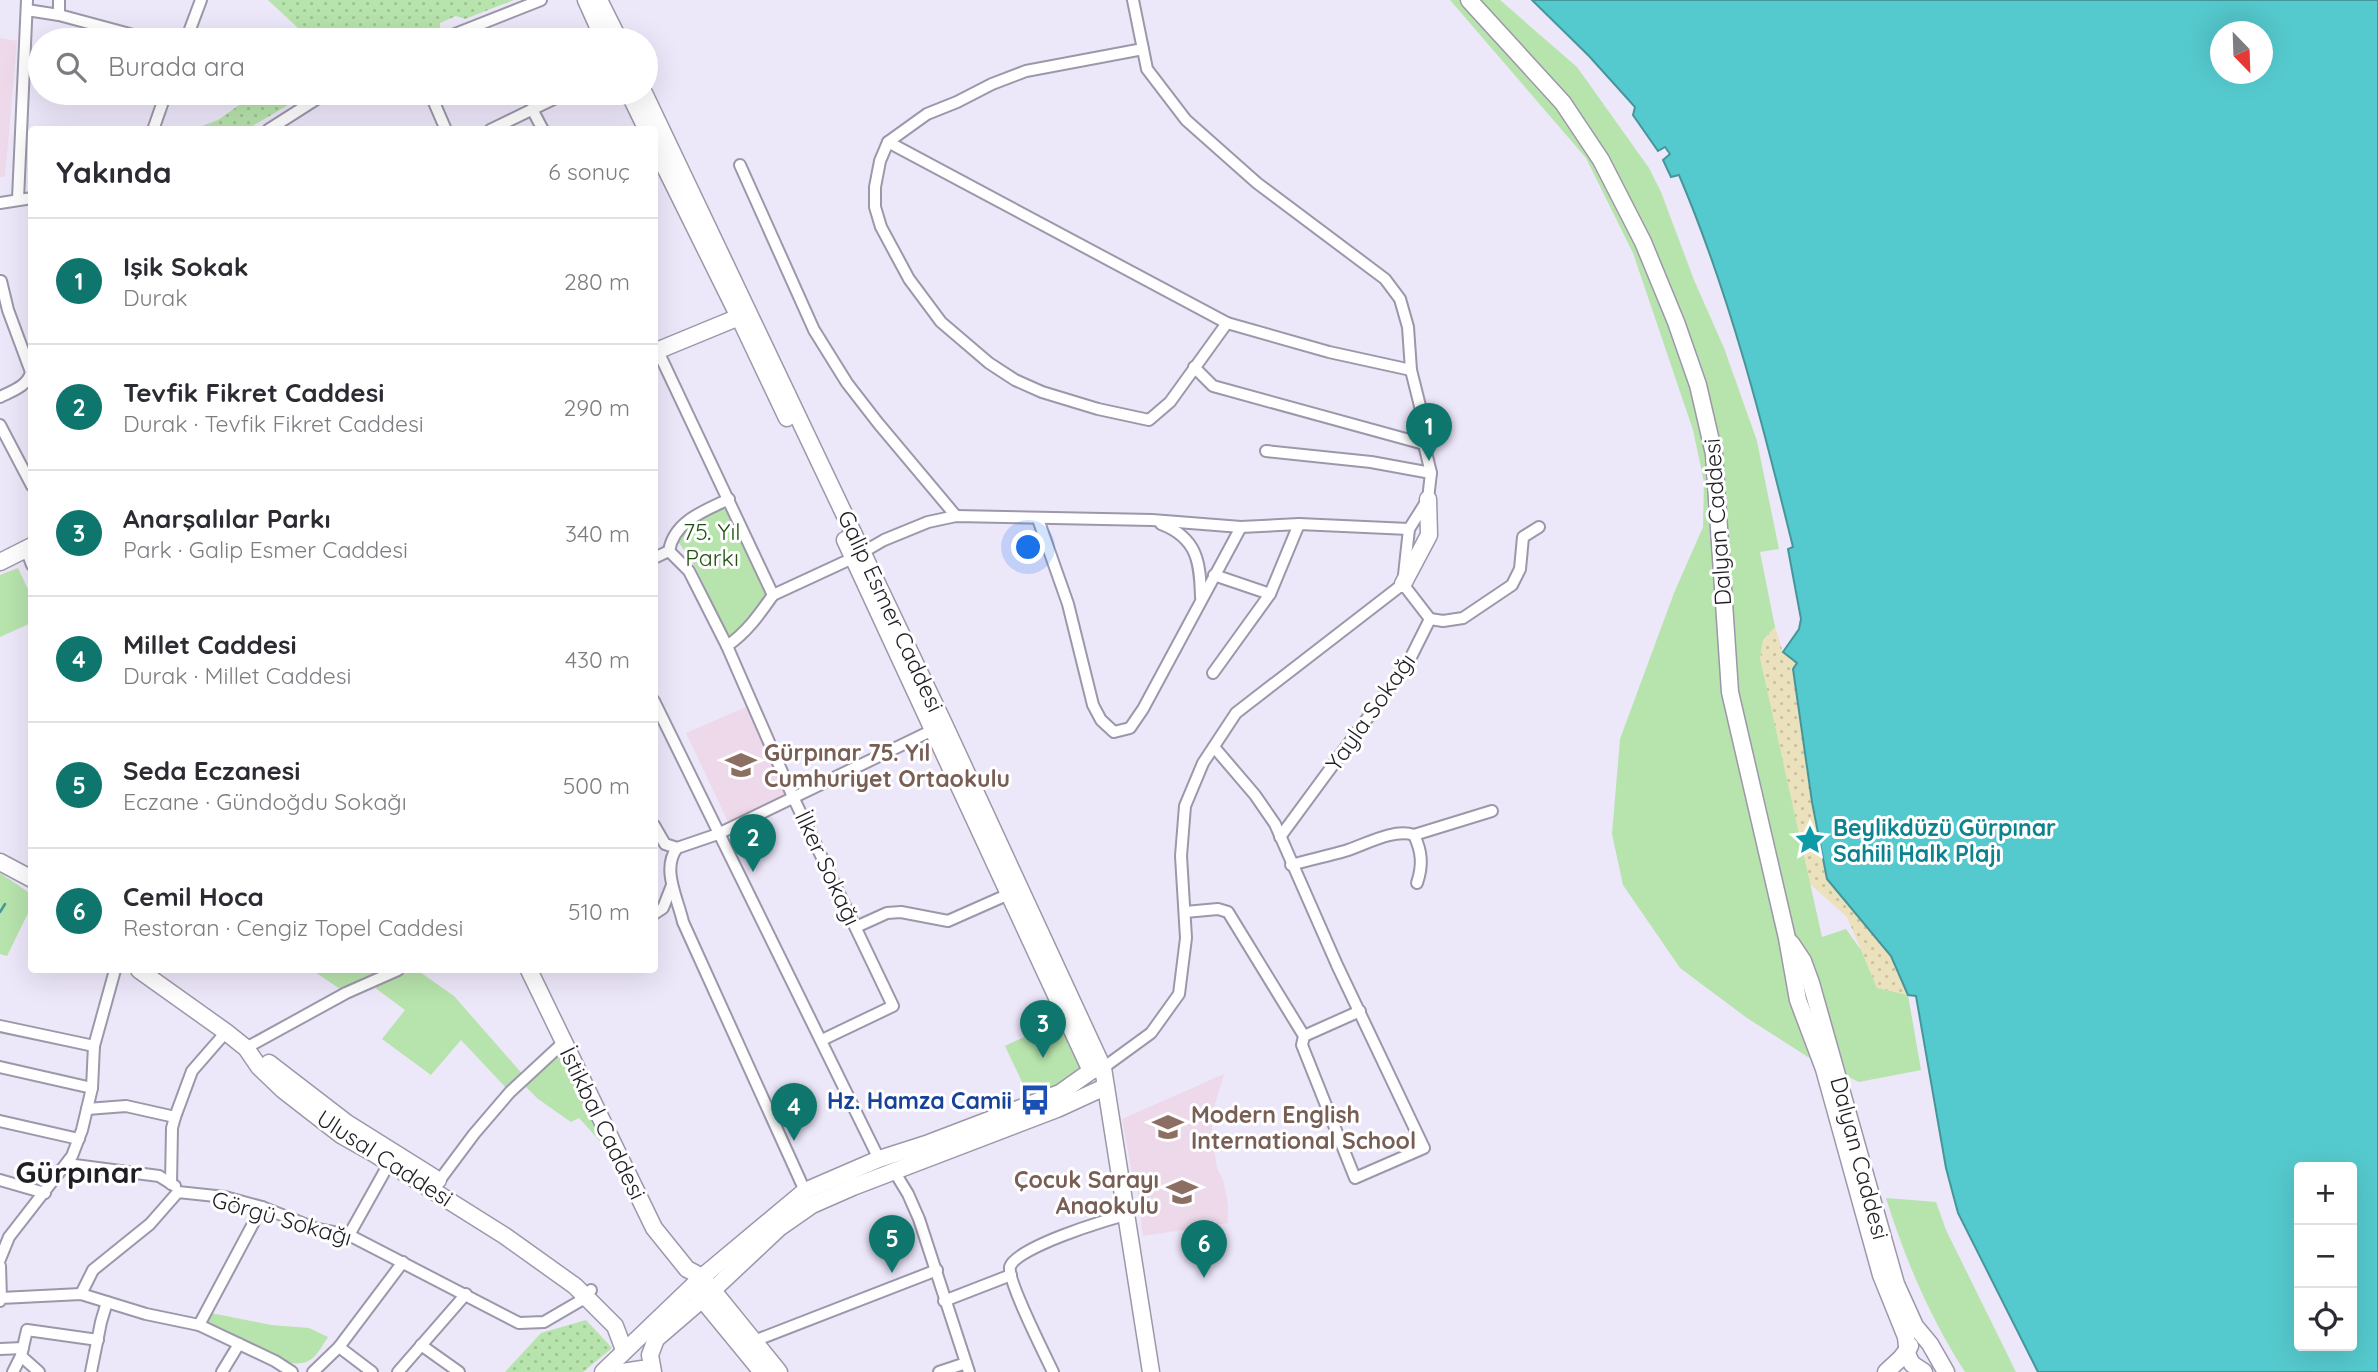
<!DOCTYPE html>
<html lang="tr">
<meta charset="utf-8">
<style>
:root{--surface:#fff;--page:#f2f2f3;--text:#2b2b33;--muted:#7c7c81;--line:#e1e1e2;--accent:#0f766e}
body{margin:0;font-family:Quicksand,sans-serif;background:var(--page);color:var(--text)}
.controls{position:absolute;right:21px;bottom:21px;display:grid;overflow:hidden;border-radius:7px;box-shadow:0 7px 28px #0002}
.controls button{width:63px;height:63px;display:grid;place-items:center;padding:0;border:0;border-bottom:2px solid var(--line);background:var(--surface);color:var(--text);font:35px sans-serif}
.compass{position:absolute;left:2210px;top:21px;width:63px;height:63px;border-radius:50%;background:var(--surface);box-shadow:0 7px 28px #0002;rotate:157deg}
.you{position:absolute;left:1029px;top:548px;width:24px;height:24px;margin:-18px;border:5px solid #fff;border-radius:50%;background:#1a73e8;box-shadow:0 0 0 10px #1a73e833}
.badge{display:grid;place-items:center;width:46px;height:46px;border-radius:50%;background:var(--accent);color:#fff;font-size:23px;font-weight:700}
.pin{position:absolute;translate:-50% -58px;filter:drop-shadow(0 2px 4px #0008)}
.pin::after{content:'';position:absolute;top:37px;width:24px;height:21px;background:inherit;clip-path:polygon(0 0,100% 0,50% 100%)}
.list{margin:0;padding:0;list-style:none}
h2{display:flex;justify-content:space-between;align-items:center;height:91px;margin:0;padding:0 28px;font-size:30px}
h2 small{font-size:23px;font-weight:400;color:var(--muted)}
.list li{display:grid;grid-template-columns:46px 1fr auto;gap:21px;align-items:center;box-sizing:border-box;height:126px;padding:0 28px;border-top:2px solid var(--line)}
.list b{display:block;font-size:26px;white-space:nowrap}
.list p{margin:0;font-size:23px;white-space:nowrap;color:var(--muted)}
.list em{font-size:23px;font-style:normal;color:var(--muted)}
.icon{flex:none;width:38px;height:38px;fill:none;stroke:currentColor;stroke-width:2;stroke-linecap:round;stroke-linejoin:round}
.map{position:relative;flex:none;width:2378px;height:1372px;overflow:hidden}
.search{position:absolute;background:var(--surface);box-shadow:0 7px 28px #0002;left:28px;top:28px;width:630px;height:77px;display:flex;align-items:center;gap:18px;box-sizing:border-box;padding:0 24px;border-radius:38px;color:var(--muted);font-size:26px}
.panel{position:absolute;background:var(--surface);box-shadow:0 7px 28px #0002;left:28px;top:126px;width:630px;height:847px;border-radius:7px}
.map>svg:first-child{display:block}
.education{fill:#edd9e9}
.grass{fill:url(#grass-dots)}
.sand{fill:url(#sand-dots)}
.park{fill:#b7e3ac}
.water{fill:#55cace;stroke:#45969b;stroke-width:2;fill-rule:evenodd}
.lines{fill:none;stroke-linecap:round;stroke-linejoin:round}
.stream{stroke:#45969b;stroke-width:2.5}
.street-casing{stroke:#9d97aa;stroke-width:14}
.secondary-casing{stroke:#9d97aa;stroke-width:19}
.street{stroke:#fff;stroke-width:10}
.secondary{stroke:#fff;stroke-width:16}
.labels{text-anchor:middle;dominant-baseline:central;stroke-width:6;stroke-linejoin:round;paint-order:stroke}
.street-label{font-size:23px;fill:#201e24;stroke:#fff}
.park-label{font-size:23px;fill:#205112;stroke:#fff}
.education-label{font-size:23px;font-weight:bold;fill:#785e54;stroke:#fff;text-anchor:start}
.culture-label{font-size:23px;font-weight:bold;fill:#0d838f;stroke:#fff;text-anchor:start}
.transit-label{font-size:23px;font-weight:bold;fill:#164399;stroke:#fff;text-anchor:end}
.district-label{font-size:30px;font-weight:bold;fill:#201e24;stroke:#fff}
</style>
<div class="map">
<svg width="2378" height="1372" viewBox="0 0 2378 1372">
<defs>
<pattern id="grass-dots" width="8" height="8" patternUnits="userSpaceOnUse" patternTransform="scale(1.75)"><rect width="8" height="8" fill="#b7e3ac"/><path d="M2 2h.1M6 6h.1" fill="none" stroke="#9dc294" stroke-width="1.8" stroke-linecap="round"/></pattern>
<pattern id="sand-dots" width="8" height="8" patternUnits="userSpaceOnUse" patternTransform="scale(1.75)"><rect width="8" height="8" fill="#ebe1bc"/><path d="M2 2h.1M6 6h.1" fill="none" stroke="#c9c1a1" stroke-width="1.8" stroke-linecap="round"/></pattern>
</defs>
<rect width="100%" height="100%" fill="#ede7fa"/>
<g class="education">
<polygon points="0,38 17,41 5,177 0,177"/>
<polygon points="753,704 793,797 731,828 686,733"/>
<polygon points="1224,1074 1212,1113 1212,1135 1217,1168 1223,1180 1228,1204 1228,1223 1143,1236 1136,1179 1133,1179 1122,1119"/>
</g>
<g class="grass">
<polygon points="268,0 514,0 465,19 456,16 440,23 440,30 414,40 311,40"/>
<polygon points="256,93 309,93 247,129 194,129 218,120"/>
<polygon points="586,1320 612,1348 583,1372 505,1372 541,1333"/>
</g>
<polygon class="sand" points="1775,627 1783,652 1797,663 1793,669 1812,802 1827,879 1891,956 1908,995 1877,988 1847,917 1810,884 1760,658 1763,640"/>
<g class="park">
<polygon points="1450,0 1500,0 1577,67 1649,168 1661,192 1694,280 1724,348 1757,441 1779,549 1760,552 1775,627 1763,640 1760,658 1822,937 1846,929 1861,950 1877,988 1908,995 1921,1070 1859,1082 1808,1057 1747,1018 1680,968 1623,885 1612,834 1620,739 1674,593 1703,527 1704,482 1693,430 1633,253 1586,158"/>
<path d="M724,507L768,594L741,626L728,637L696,568L679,543C687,520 704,516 724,507Z"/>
<polygon points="18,568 31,596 31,623 0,637 0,575"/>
<polygon points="0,873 31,894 31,907 7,956 0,954"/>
<polygon points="312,970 417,970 454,996 525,1077 562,1048 609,1134 600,1141 579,1118 571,1122 538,1099 521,1082 510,1092 461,1040 431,1075 382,1039 405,1010 370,984 346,993"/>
<polygon points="1058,1021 1081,1071 1066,1084 1030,1099 1005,1046"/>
<path d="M1886,1198L1936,1202L1946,1230L2016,1372H1965C1930,1318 1905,1259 1886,1198Z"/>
<path d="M211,1313L271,1325L309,1328L328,1337C316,1355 313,1366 289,1363L207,1324L205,1319Z"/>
</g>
<path class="water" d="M1532,0H2378V1372H2038L1958,1213L1946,1168L1916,996L1908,995L1891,956L1827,879L1812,802L1793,669L1797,663L1783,652L1799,629L1801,619L1788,549L1793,547C1762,421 1730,295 1679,175L1671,177L1663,160L1670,154L1665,147L1658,151L1633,115L1635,107L1589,56ZM2220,32H2262V74H2220ZM2299,1167H2352V1346H2299Z"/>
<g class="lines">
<polyline class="stream" points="0,912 5,904"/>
<g class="street-casing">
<g id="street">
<polyline points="27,10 59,15 152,40"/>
<polyline points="59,15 59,0"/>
<polyline points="186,40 201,0"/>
<polyline points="440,40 541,0"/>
<polyline points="1143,49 1026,71 992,84 957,102 927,114 888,142 880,161 875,187 875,207 881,227 909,279 941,322 989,363 1015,380 1042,392 1098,409 1149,420 1170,402 1227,323 1329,352 1411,370"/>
<polyline points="430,93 446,130"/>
<polyline points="532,109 543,130"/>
<polyline points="153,130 166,93"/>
<polyline points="268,130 326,93"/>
<polyline points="490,130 566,93"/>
<polyline points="888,142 1227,323"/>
<polyline points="740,165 814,330 847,383 878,423 956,516"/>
<polyline points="18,199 27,0"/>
<polyline points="0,203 32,198"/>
<polyline points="656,347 773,595 853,558 884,540 928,522 956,516 1152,520 1241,527 1299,524 1409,529"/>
<polyline points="1194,367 1213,386 1424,444"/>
<path d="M0,397C12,391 28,386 31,372L8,310L1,281"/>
<polyline points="0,425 32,486"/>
<polyline points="1266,451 1371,462 1431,473"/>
<polyline points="1038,519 1068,604 1093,705 1101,720 1114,732 1130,728 1143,709 1241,527"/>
<path d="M1161,524C1198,538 1200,563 1201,597"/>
<polyline points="26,549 32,565"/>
<polyline points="669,551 689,571 727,646 793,797 893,1006 822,1040"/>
<path d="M654,558L669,551C674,521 704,511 729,499"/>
<polyline points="1214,575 1270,594"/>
<polyline points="1430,619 1443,621 1463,618 1512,585 1520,569 1523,537 1539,527"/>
<path d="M727,646C747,632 759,615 773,595"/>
<polyline points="1213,673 1270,594 1299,524"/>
<polyline points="654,701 879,1159"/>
<path d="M654,825L665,844L677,848C661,869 678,899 683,922L805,1191"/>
<polyline points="1414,835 1492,811"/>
<polyline points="1280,837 1408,663 1430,619 1403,584"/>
<polyline points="677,848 718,834 939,727"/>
<path d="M1291,865C1309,860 1327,856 1345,851C1365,845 1393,828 1414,835C1422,852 1423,865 1417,883"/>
<polyline points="1185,912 1218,909 1228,912 1304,1036 1302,1045 1355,1178 1424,1148 1337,965 1275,824 1255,795 1214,747"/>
<polyline points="654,914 663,908 672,885"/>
<polyline points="856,927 887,913 901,912 948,921 1009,894"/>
<polyline points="0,1026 94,1046"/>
<polyline points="1304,1036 1360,1011"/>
<polyline points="246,1048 346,993 398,970"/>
<polyline points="0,1067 92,1088"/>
<polyline points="1103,1068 1151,1033 1179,994 1186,938 1181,856 1185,806 1203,763 1236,713 1403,584 1409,529 1428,499 1431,473 1424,444 1420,406 1411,370 1408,327 1400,299 1385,279 1257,183 1186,120 1147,69 1133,0"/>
<polyline points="87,1109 126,1106 175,1117"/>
<polyline points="0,1121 79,1139"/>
<polyline points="67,1164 159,1176 175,1186"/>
<polyline points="894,1171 908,1194 919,1219 969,1372"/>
<polyline points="0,1180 45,1193"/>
<polyline points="171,1184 172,1128 175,1117 192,1071 226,1032"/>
<polyline points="436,1185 474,1134 510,1092 564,1042"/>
<polyline points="349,1235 391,1160"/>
<polyline points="0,1259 9,1237 72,1156 82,1130 92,1088 94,1046 115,970"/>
<polyline points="0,1266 1,1298"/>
<polyline points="81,1294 93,1270 150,1224 178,1192 225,1197 262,1207 317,1229 349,1235 519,1323 544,1322 580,1301 591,1290"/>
<polyline points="0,1301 1,1298 81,1294 146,1314 199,1325 275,1361 292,1372"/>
<polyline points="944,1301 1011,1275"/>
<polyline points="199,1325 262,1207"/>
<polyline points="754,1341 937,1270"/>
<polyline points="421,1345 459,1372"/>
<polyline points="339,1347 372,1372"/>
<polyline points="0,1349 23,1348"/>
<polyline points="13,1372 21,1356"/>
<polyline points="39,1372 21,1356 27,1330 98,1340"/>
<polyline points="91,1372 101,1322 107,1302"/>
<polyline points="222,1372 239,1344"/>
<polyline points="313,1372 339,1347 403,1262"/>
<polyline points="398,1372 466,1294"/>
<polyline points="939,1372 966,1363"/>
<path d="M1053,1372C1045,1355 1007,1280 1010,1267C1015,1248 1107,1219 1127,1215"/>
</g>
</g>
<g class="secondary-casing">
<g id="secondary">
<polyline points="586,0 604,40"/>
<polyline points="599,0 619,40"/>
<polyline points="1469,0 1563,103 1601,160 1643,242 1676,322 1698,385 1714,454 1730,692 1787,938 1798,1000 1824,1069 1881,1275 1906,1337 1908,1356 1912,1364 1924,1372"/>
<polyline points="629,93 647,130"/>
<polyline points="644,93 944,724 1103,1068 1151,1372"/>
<polyline points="654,145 741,321 745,324 750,322"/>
<polyline points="741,321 787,418"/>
<polyline points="654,352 739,317"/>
<polyline points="845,540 1091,1071"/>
<polyline points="0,562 32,546"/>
<polyline points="1403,584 1429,535 1428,499"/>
<polyline points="0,862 32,879"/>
<polyline points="1791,943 1803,961 1811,983 1896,1284 1915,1326 1930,1344 1946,1372"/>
<polyline points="139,970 226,1032 246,1048 259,1067 283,1090 341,1135 373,1153 505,1236 575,1286 615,1326 624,1350"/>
<polyline points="529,970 654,1228 687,1269 702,1277 779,1372"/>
<polyline points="269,1063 347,1123 438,1180"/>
<polyline points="697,1293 762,1372"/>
<polyline points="603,1372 702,1277 805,1191 879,1159 929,1143 1060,1093 1091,1071 1100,1068"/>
<polyline points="623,1372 642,1369 648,1372"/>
<polyline points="653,1372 650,1355 656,1339 713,1290 779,1228 812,1205 853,1187 1057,1109 1105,1087"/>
<polyline points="1886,1372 1901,1358 1910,1346"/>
</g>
</g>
<use href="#street" class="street"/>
<use href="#secondary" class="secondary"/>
</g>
<defs>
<g id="school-bare" transform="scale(2.415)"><path d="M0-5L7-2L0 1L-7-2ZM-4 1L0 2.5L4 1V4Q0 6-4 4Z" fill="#8d6e63" stroke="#fff" stroke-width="2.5" paint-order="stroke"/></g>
<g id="sight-bare" transform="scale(2.415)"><path d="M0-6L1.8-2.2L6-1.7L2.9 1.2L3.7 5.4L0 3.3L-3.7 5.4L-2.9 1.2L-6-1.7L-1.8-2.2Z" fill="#0f9aa8" stroke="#fff" stroke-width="2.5" paint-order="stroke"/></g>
<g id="bus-bare" transform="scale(2.415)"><path d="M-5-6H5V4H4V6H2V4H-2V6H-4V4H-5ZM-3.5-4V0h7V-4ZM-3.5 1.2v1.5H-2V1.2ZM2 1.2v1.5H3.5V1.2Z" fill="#1a4fb4" stroke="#fff" stroke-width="2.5" paint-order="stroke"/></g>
</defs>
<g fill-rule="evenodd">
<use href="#school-bare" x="741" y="765"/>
<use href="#sight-bare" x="1810" y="840"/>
<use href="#bus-bare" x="1035" y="1100"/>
<use href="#school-bare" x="1168" y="1127"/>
<use href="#school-bare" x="1182" y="1192"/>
</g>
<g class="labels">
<g class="street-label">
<text transform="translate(1717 522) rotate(-94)">Dalyan Caddesi</text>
<text transform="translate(891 611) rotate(65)">Galip Esmer Caddesi</text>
<text transform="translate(1370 712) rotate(-55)">Yayla Sokağı</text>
<text transform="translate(828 868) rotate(65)">İlker Sokağı</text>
<text transform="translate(603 1123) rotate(64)">İstikbal Caddesi</text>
<text transform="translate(385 1158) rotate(33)">Ulusal Caddesi</text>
<text transform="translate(1860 1158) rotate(75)">Dalyan Caddesi</text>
<text transform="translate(282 1218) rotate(16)">Görgü Sokağı</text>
</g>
<g class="park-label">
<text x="712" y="531">75. Yıl<tspan x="712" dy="26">Parkı</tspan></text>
</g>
<g class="education-label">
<text x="764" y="752">Gürpınar 75. Yıl<tspan x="764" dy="26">Cumhuriyet Ortaokulu</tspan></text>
<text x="1191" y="1114">Modern English<tspan x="1191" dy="26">International School</tspan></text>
<text x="1159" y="1179" text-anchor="end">Çocuk Sarayı<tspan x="1159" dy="26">Anaokulu</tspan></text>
</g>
<g class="culture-label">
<text x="1833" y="827">Beylikdüzü Gürpınar<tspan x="1833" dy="26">Sahili Halk Plajı</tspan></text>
</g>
<g class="transit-label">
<text x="1012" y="1100">Hz. Hamza Camii</text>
</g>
<g class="district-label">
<text x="79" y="1172">Gürpınar</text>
</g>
</g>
</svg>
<div class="controls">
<button>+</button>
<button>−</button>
<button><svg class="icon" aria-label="locate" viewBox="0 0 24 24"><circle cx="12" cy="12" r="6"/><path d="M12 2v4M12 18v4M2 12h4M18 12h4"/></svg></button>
</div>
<svg class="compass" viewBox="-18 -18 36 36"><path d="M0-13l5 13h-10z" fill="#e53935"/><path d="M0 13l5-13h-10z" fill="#7c7c81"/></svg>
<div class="you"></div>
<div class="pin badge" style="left:1429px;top:461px">1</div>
<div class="pin badge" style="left:753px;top:872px">2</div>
<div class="pin badge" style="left:1043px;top:1058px">3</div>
<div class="pin badge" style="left:794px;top:1141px">4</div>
<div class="pin badge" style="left:892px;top:1273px">5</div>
<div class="pin badge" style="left:1204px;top:1278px">6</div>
<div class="search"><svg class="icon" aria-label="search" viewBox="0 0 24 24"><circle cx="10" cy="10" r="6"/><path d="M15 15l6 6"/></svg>Burada ara</div>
<section class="panel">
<h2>Yakında<small>6 sonuç</small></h2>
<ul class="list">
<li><span class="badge">1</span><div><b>Işik Sokak</b><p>Durak</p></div><em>280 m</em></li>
<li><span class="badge">2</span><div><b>Tevfik Fikret Caddesi</b><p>Durak · Tevfik Fikret Caddesi</p></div><em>290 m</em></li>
<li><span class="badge">3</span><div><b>Anarşalılar Parkı</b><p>Park · Galip Esmer Caddesi</p></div><em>340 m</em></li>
<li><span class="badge">4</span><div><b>Millet Caddesi</b><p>Durak · Millet Caddesi</p></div><em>430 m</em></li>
<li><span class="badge">5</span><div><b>Seda Eczanesi</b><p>Eczane · Gündoğdu Sokağı</p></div><em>500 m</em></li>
<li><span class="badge">6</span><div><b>Cemil Hoca</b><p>Restoran · Cengiz Topel Caddesi</p></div><em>510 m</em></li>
</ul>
</section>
</div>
